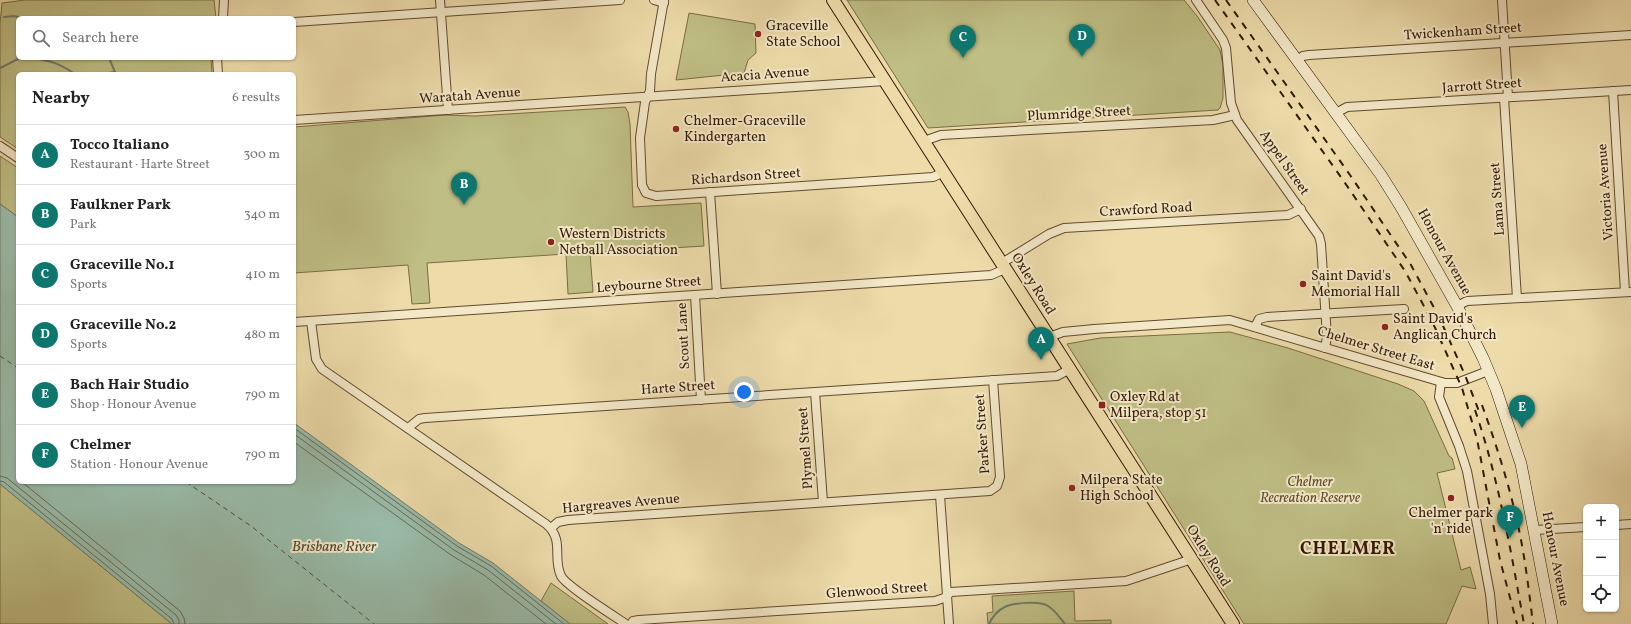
<!DOCTYPE html>
<meta charset="utf-8">
<style>
:root{--surface:#fff;--page:#f2f2f2;--text:#222;--muted:#767676;--line:#e0e0e0;--accent:#0f766e}
body{margin:0;font-family:Vollkorn,serif;background:var(--page);color:var(--text)}
.controls{position:absolute;right:12px;bottom:12px;display:grid;overflow:hidden;border-radius:6px;box-shadow:0 1px 3px #0004}
.controls button{width:36px;height:36px;display:grid;place-items:center;padding:0;border:0;border-bottom:1px solid var(--line);background:var(--surface);color:var(--text);font:20px sans-serif}
.you{position:absolute;left:744px;top:392px;width:14px;height:14px;margin:-10px;border:3px solid #fff;border-radius:50%;background:#1a73e8;box-shadow:0 0 0 6px #1a73e833}
.badge{display:grid;place-items:center;width:26px;height:26px;border-radius:50%;background:var(--accent);color:#fff;font-size:13px;font-weight:700}
.pin{position:absolute;translate:-50% -33px;filter:drop-shadow(0 1px 2px #0008)}
.pin::after{content:'';position:absolute;top:21px;width:14px;height:12px;background:inherit;clip-path:polygon(0 0,100% 0,50% 100%)}
.list{margin:0;padding:0;list-style:none}
h2{display:flex;justify-content:space-between;align-items:center;height:52px;margin:0;padding:0 16px;font-size:17px}
h2 small{font-size:13px;font-weight:400;color:var(--muted)}
.list li{display:grid;grid-template-columns:26px 1fr auto;gap:12px;align-items:center;box-sizing:border-box;height:60px;padding:0 16px;border-top:1px solid var(--line)}
.list b{display:block;font-size:15px;white-space:nowrap}
.list p{margin:0;font-size:13px;white-space:nowrap;color:var(--muted)}
.list em{font-size:13px;font-style:normal;color:var(--muted)}
.icon{flex:none;width:22px;height:22px;fill:none;stroke:currentColor;stroke-width:2;stroke-linecap:round;stroke-linejoin:round}
.map{position:relative;flex:none;width:1631px;height:624px;overflow:hidden}
.search{position:absolute;background:var(--surface);box-shadow:0 1px 3px #0004;left:16px;top:16px;width:280px;height:44px;display:flex;align-items:center;gap:10px;box-sizing:border-box;padding:0 14px;border-radius:6px;color:var(--muted);font-size:15px}
.panel{position:absolute;background:var(--surface);box-shadow:0 1px 3px #0004;left:16px;top:72px;width:280px;height:412px;border-radius:6px}
.map>svg:first-child{display:block}
.green{fill:#bfbe84;stroke:#7a6c44}
.water{fill:#99bba9;stroke:#717a67}
.lines{fill:none;stroke-linecap:round;stroke-linejoin:round}
.shore{stroke:#666a56;stroke-width:1}
.stream{stroke:#717a67;stroke-width:2}
.ferry{stroke:#524a36;stroke-width:1;stroke-dasharray:5 4;stroke-linecap:butt}
.minor-casing{stroke:#624a2e;stroke-width:10}
.secondary-casing{stroke:#341904;stroke-width:12}
.primary-casing{stroke:#341904;stroke-width:14}
.minor{stroke:#f3e8c8;stroke-width:8}
.secondary{stroke:#f3e8c8;stroke-width:11}
.primary{stroke:#eddbaa;stroke-width:12}
.rail{stroke:#341904;stroke-width:2;stroke-dasharray:7 7;stroke-linecap:butt}
.poi-dot{fill:#8f2418;stroke:#f3e8c8;stroke-width:1.5}
.labels{text-anchor:middle;dominant-baseline:central;stroke-width:4;stroke-linejoin:round;paint-order:stroke}
.poi-label{font-size:14px;fill:#341904;stroke:#f3e8c8;text-anchor:start}
.street-label{font-size:14px;fill:#341904;stroke:#f3e8c8}
.park-label{font-size:14px;font-style:italic;fill:#5e4b2a;stroke:#f3e8c8}
.water-label{font-size:15px;font-style:italic;fill:#524a36;stroke:#f3e8c8}
.district-label{font-size:18px;font-weight:bold;letter-spacing:1px;fill:#341904;stroke:#f3e8c8}
</style>
<div class="map">
<svg width="1631" height="624" viewBox="0 0 1631 624">
<rect width="100%" height="100%" fill="#eddbaa"/>
<filter id="stains"><feTurbulence type="fractalNoise" baseFrequency=".005" numOctaves="4"/><feColorMatrix values="0 0 0 0 .2 0 0 0 0 .09 0 0 0 0 .02 0 0 0 .5 -.17"/></filter>
<radialGradient id="worn" r=".72"><stop offset=".6" stop-color="#630" stop-opacity="0"/><stop offset="1" stop-color="#630" stop-opacity=".3"/></radialGradient>
<g class="green">
<polygon points="25,0 214,0 216,18 18,18 18,58 211,58 212,74 18,74 18,149 0,137 0,24 2,3"/>
<polygon points="847,0 1184,0 1197,16 1220,50 1223,65 1223,98 1220,108 1218,110 928,128"/>
<polygon points="689,13 755,24 756,53 748,60 744,73 676,80"/>
<polygon points="625,107 628,112 630,124 633,207 701,203 704,246 590,253 593,292 568,294 566,254 427,263 430,303 412,304 408,265 294,273 294,127 445,115 475,116"/>
<polygon points="0,156 18,168 18,217 0,204"/>
<polygon points="1230,332 1288,348 1398,384 1414,391 1424,401 1449,456 1452,458 1455,469 1437,473 1461,570 1470,567 1476,589 1462,586 1446,624 1244,624 1067,344 1100,338"/>
<polygon points="0,484 172,624 0,624"/>
<polygon points="551,583 608,624 570,624 541,601"/>
<polygon points="1074,591 1075,621 1111,620 1111,624 988,624 987,613 993,612 992,596"/>
</g>
<polygon class="water" points="0,204 18,217 18,482 294,482 294,423 459,543 493,563 570,624 172,624 0,484"/>
<g class="lines">
<g class="shore">
<polyline points="294,428 457,546 491,566 564,624"/>
<polyline points="294,434 454,550 488,570 556,624"/>
<polyline points="294,442 451,555 484,575 546,624"/>
<polyline points="0,476 7,478 176,615 179,620 179,624"/>
<polyline points="0,481 4,482 172,619 174,624"/>
<polyline points="22,482 180,611 184,618 185,624"/>
</g>
<g class="stream">
<polyline points="4,17 14,16 23,18"/>
<path d="M30,58C49,60 59,63 75,74"/>
<polyline points="0,68 20,58"/>
<polyline points="100,74 115,72 109,58"/>
<path d="M989,624C992,618 997,611 1003,608C1011,603 1040,600 1048,606C1055,610 1060,618 1065,624"/>
</g>
<g class="ferry">
<polyline points="0,356 18,368"/>
<polyline points="186,482 251,526 374,624"/>
</g>
<g class="minor-casing">
<g id="minor">
<polyline points="440,0 448,110"/>
<polyline points="654,0 664,3"/>
<polyline points="664,0 651,74 650,91 645,102 640,138 642,185 646,193 656,196 933,177 944,172"/>
<polyline points="1196,0 1223,40 1226,48 1231,103 1237,120 1319,236 1321,244 1327,337 1325,348"/>
<polyline points="1502,0 1508,97"/>
<polyline points="223,18 224,0"/>
<polyline points="294,22 620,0"/>
<polyline points="217,58 218,74"/>
<polyline points="1297,60 1303,56 1309,55 1631,35"/>
<polyline points="1613,91 1625,292"/>
<polyline points="1504,98 1517,298"/>
<polyline points="1336,113 1347,107 1631,90"/>
<polyline points="294,120 885,81"/>
<polyline points="924,141 941,135 1213,120 1235,115"/>
<polyline points="0,146 18,158"/>
<polyline points="710,192 717,294"/>
<polyline points="1002,263 1049,234 1064,228 1288,215 1301,209"/>
<polyline points="695,295 701,400"/>
<polyline points="1457,306 1467,301 1631,292"/>
<path d="M311,321L316,359L322,369L546,524C565,540 552,557 561,576C566,586 614,616 626,624"/>
<polyline points="294,322 991,275 1005,269"/>
<polyline points="1255,327 1259,319 1267,317 1404,309"/>
<polyline points="1049,337 1063,332 1094,329 1230,320 1445,383 1457,383 1488,371"/>
<polyline points="1441,382 1439,397 1459,446 1467,471 1490,594 1493,624"/>
<polyline points="815,392 823,502"/>
<polyline points="408,428 419,419 425,418 1057,376 1070,369"/>
<polyline points="940,495 949,624"/>
<polyline points="1616,525 1631,524"/>
<polyline points="551,528 558,522 568,520 990,491 997,486 1000,477 993,380"/>
<polyline points="1535,530 1586,527"/>
<polyline points="631,624 633,621 639,620 935,601 944,598 951,592 1126,581 1192,559"/>
</g>
</g>
<g class="secondary-casing">
<polyline id="secondary" points="1253,0 1381,175 1401,207 1457,306 1483,358 1496,389 1521,464 1552,624"/>
</g>
<g class="primary-casing">
<polyline id="primary" points="833,0 1233,624"/>
</g>
<use href="#minor" class="minor"/>
<use href="#secondary" class="secondary"/>
<use href="#primary" class="primary"/>
<g class="rail">
<polyline points="1215,0 1343,180 1405,271 1432,321 1462,388 1477,439 1500,560 1517,624"/>
<polyline points="1226,0 1350,175 1411,265 1439,317 1465,375 1480,414"/>
<path d="M1482,405C1496,444 1509,484 1518,525C1525,557 1529,591 1533,624"/>
<path d="M1475,410C1499,480 1511,552 1524,624"/>
</g>
</g>
<g class="poi-dot">
<circle cx="758" cy="34" r="4"/>
<circle cx="676" cy="129" r="4"/>
<circle cx="551" cy="242" r="4"/>
<circle cx="1303" cy="284" r="4"/>
<circle cx="1385" cy="327" r="4"/>
<rect x="1098" y="401" width="8" height="8" rx="2"/>
<circle cx="1072" cy="488" r="4"/>
<circle cx="1451" cy="498" r="4"/>
</g>
<g class="labels">
<g class="poi-label">
<text x="766" y="26">Graceville<tspan x="766" dy="16">State School</tspan></text>
<text x="684" y="121">Chelmer-Graceville<tspan x="684" dy="16">Kindergarten</tspan></text>
<text x="559" y="234">Western Districts<tspan x="559" dy="16">Netball Association</tspan></text>
<text x="1311" y="276">Saint David's<tspan x="1311" dy="16">Memorial Hall</tspan></text>
<text x="1393" y="319">Saint David's<tspan x="1393" dy="16">Anglican Church</tspan></text>
<text x="1110" y="397">Oxley Rd at<tspan x="1110" dy="16">Milpera, stop 51</tspan></text>
<text x="1080" y="480">Milpera State<tspan x="1080" dy="16">High School</tspan></text>
<text x="1451" y="513" text-anchor="middle">Chelmer park<tspan x="1451" dy="16">'n' ride</tspan></text>
</g>
<g class="street-label">
<text transform="translate(1463 32) rotate(-4)">Twickenham Street</text>
<text transform="translate(765 75) rotate(-4)">Acacia Avenue</text>
<text transform="translate(1482 86) rotate(-4)">Jarrott Street</text>
<text transform="translate(470 96) rotate(-4)">Waratah Avenue</text>
<text transform="translate(1079 114) rotate(-3)">Plumridge Street</text>
<text transform="translate(1284 163) rotate(55)">Appel Street</text>
<text transform="translate(746 177) rotate(-4)">Richardson Street</text>
<text transform="translate(1606 192) rotate(-94)">Victoria Avenue</text>
<text transform="translate(1498 199) rotate(-94)">Lama Street</text>
<text transform="translate(1146 210) rotate(-3)">Crawford Road</text>
<text transform="translate(1444 252) rotate(61)">Honour Avenue</text>
<text transform="translate(1033 284) rotate(58)">Oxley Road</text>
<text transform="translate(649 285) rotate(-4)">Leybourne Street</text>
<text transform="translate(684 336) rotate(-93)">Scout Lane</text>
<text transform="translate(1376 349) rotate(17)">Chelmer Street East</text>
<text transform="translate(678 388) rotate(-4)">Harte Street</text>
<text transform="translate(983 434) rotate(-94)">Parker Street</text>
<text transform="translate(806 448) rotate(-94)">Plymel Street</text>
<text transform="translate(621 504) rotate(-5)">Hargreaves Avenue</text>
<text transform="translate(1208 556) rotate(58)">Oxley Road</text>
<text transform="translate(1555 559) rotate(79)">Honour Avenue</text>
<text transform="translate(877 591) rotate(-4)">Glenwood Street</text>
</g>
<g class="park-label">
<text x="1310" y="482">Chelmer<tspan x="1310" dy="16">Recreation Reserve</tspan></text>
</g>
<g class="water-label">
<text x="334" y="547">Brisbane River</text>
</g>
<g class="district-label">
<text x="1348" y="549">CHELMER</text>
</g>
</g>
<rect width="100%" height="100%" filter="url(#stains)"/>
<rect width="100%" height="100%" fill="url(#worn)"/>
</svg>
<div class="controls">
<button>+</button>
<button>−</button>
<button><svg class="icon" aria-label="locate" viewBox="0 0 24 24"><circle cx="12" cy="12" r="6"/><path d="M12 2v4M12 18v4M2 12h4M18 12h4"/></svg></button>
</div>
<div class="you"></div>
<div class="pin badge" style="left:1041px;top:360px">A</div>
<div class="pin badge" style="left:464px;top:205px">B</div>
<div class="pin badge" style="left:963px;top:58px">C</div>
<div class="pin badge" style="left:1082px;top:57px">D</div>
<div class="pin badge" style="left:1522px;top:428px">E</div>
<div class="pin badge" style="left:1510px;top:538px">F</div>
<div class="search"><svg class="icon" aria-label="search" viewBox="0 0 24 24"><circle cx="10" cy="10" r="6"/><path d="M15 15l6 6"/></svg>Search here</div>
<section class="panel">
<h2>Nearby<small>6 results</small></h2>
<ul class="list">
<li><span class="badge">A</span><div><b>Tocco Italiano</b><p>Restaurant · Harte Street</p></div><em>300 m</em></li>
<li><span class="badge">B</span><div><b>Faulkner Park</b><p>Park</p></div><em>340 m</em></li>
<li><span class="badge">C</span><div><b>Graceville No.1</b><p>Sports</p></div><em>410 m</em></li>
<li><span class="badge">D</span><div><b>Graceville No.2</b><p>Sports</p></div><em>480 m</em></li>
<li><span class="badge">E</span><div><b>Bach Hair Studio</b><p>Shop · Honour Avenue</p></div><em>790 m</em></li>
<li><span class="badge">F</span><div><b>Chelmer</b><p>Station · Honour Avenue</p></div><em>790 m</em></li>
</ul>
</section>
</div>
